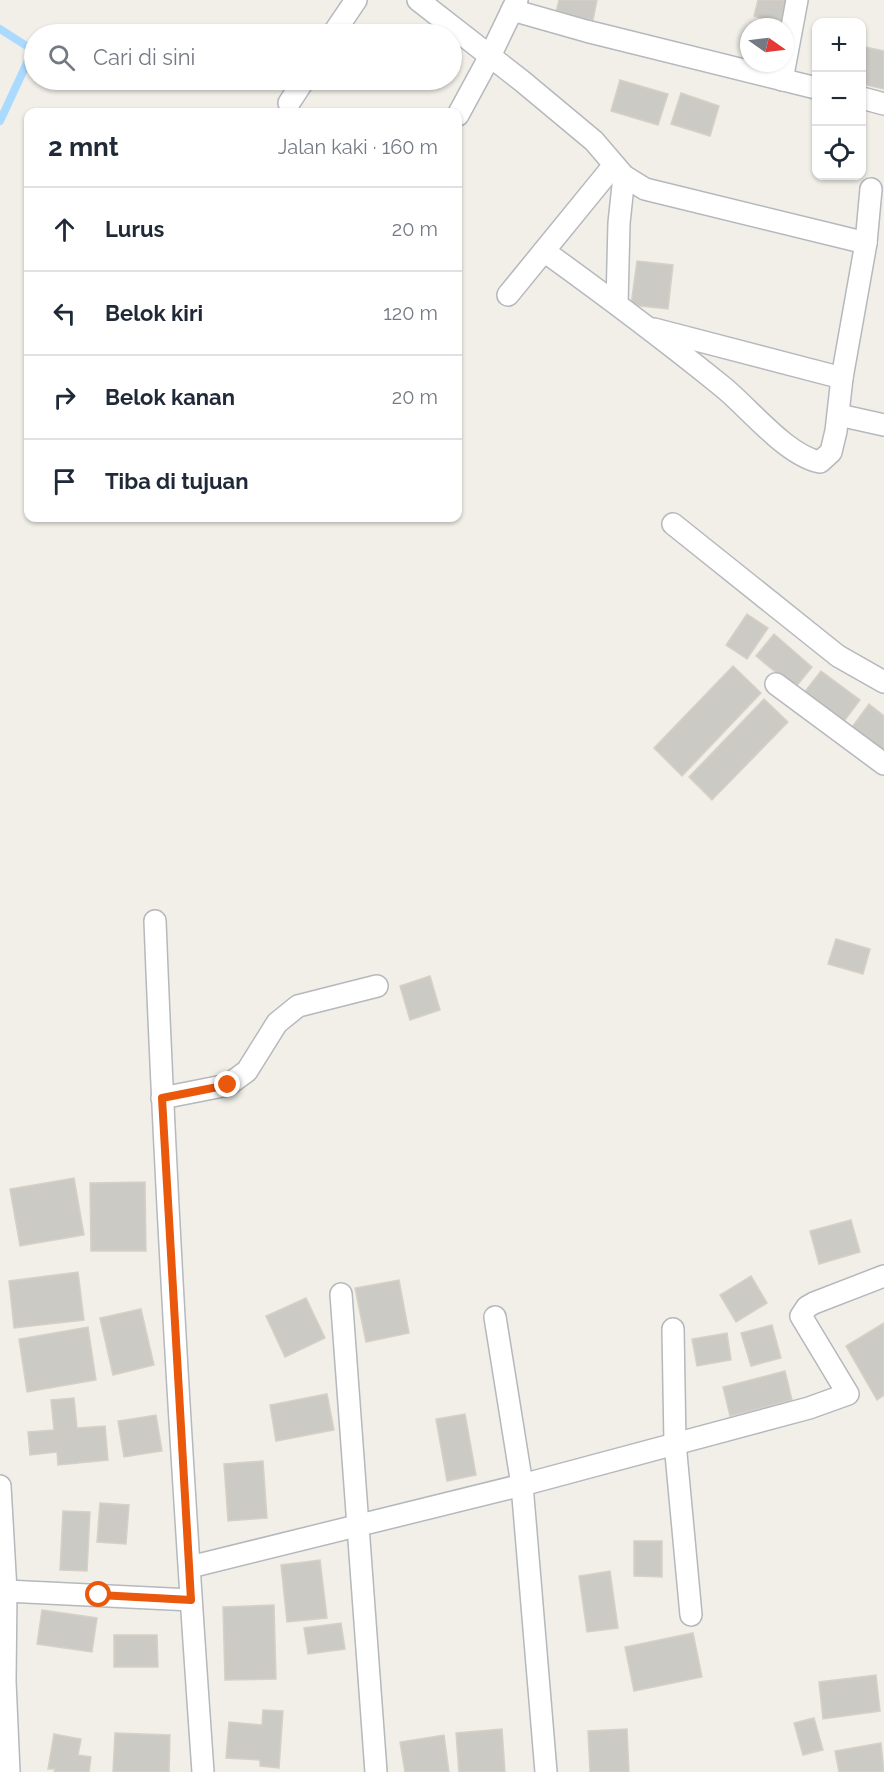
<!DOCTYPE html>
<html lang="id">
<meta charset="utf-8">
<style>
:root{--surface:#fff;--page:#f6f6f7;--text:#1f2937;--muted:#747a83;--line:#e0e1e3}
body{margin:0;font-family:Raleway,sans-serif;background:var(--page);color:var(--text)}
.controls{position:absolute;right:18px;top:18px;display:grid;overflow:hidden;border-radius:12px;box-shadow:0 2px 4px #0004}
.controls button{width:54px;height:54px;display:grid;place-items:center;padding:0;border:0;border-bottom:2px solid var(--line);background:var(--surface);color:var(--text);font:30px sans-serif}
.compass{position:absolute;left:740px;top:18px;width:54px;height:54px;border-radius:50%;background:var(--surface);box-shadow:0 2px 4px #0004;rotate:104deg}
.stop{position:absolute;width:18px;height:18px;margin:-14px;border:4px solid #ea580c;border-radius:50%;background:#fff}
.stop.end{background:#ea580c;border-color:#fff;box-shadow:0 2px 6px #0008}
.list{margin:0;padding:0;list-style:none}
h2{display:flex;justify-content:space-between;align-items:center;height:78px;margin:0;padding:0 24px;font-size:26px}
h2 small{font-size:20px;font-weight:400;color:var(--muted)}
.list li{display:grid;grid-template-columns:39px 1fr auto;gap:18px;align-items:center;box-sizing:border-box;height:84px;padding:0 24px;border-top:2px solid var(--line)}
.list b{display:block;font-size:22px;white-space:nowrap}
.list em{font-size:20px;font-style:normal;color:var(--muted)}
.icon{flex:none;width:33px;height:33px;fill:none;stroke:currentColor;stroke-width:2;stroke-linecap:round;stroke-linejoin:round}
.map{position:relative;flex:none;width:884px;height:1772px;overflow:hidden}
.search{position:absolute;background:var(--surface);box-shadow:0 2px 4px #0004;left:24px;top:24px;width:438px;height:66px;display:flex;align-items:center;gap:15px;box-sizing:border-box;padding:0 21px;border-radius:33px;color:var(--muted);font-size:22px}
.panel{position:absolute;background:var(--surface);box-shadow:0 2px 4px #0004;left:24px;top:108px;width:438px;height:414px;border-radius:12px}
.map>svg:first-child{display:block}
.lines{fill:none;stroke-linecap:round;stroke-linejoin:round}
.stream{stroke:#aadaff;stroke-width:8}
.building{fill:#cccac5;stroke:#d6d1c6;stroke-width:1.5}
.street-casing{stroke:#b5b8bc;stroke-width:24}
.street{stroke:#fff;stroke-width:21}
.route{stroke:#ea580c;stroke-width:8}
</style>
<div class="map">
<svg width="884" height="1772" viewBox="0 0 884 1772">
<rect width="100%" height="100%" fill="#f1efe8"/>
<g class="lines">
<polyline class="stream" points="0,29 33,50 0,121"/>
</g>
<g class="building">
<polygon points="559,0 597,0 593,20 556,13"/>
<polygon points="758,0 787,0 781,24 754,16"/>
<polygon points="749,38 749,57 745,56"/>
<polygon points="865,47 884,51 884,89 862,84 862,66"/>
<polygon points="620,80 668,94 658,125 611,111"/>
<polygon points="681,93 719,106 710,136 671,124"/>
<polygon points="637,261 673,265 668,309 631,305"/>
<polygon points="747,614 768,628 747,659 726,645"/>
<polygon points="774,634 812,667 795,688 756,656"/>
<polygon points="733,666 761,693 682,776 654,748"/>
<polygon points="821,671 860,700 842,724 803,694"/>
<polygon points="764,699 788,722 712,800 689,777"/>
<polygon points="869,704 884,716 884,751 852,727"/>
<polygon points="836,939 870,949 863,974 828,964"/>
<polygon points="430,976 440,1010 410,1020 400,986"/>
<polygon points="74,1178 84,1235 20,1246 10,1189"/>
<polygon points="145,1182 146,1251 91,1251 90,1183"/>
<polygon points="851,1220 860,1252 819,1264 810,1231"/>
<polygon points="78,1272 84,1320 14,1328 9,1281"/>
<polygon points="751,1276 767,1303 736,1322 720,1295"/>
<polygon points="399,1280 409,1333 366,1342 355,1288"/>
<polygon points="306,1298 325,1338 285,1357 266,1316"/>
<polygon points="141,1309 154,1365 113,1375 100,1318"/>
<polygon points="884,1323 884,1395 877,1400 846,1346"/>
<polygon points="772,1325 781,1358 751,1366 741,1333"/>
<polygon points="88,1327 96,1380 27,1392 19,1339"/>
<polygon points="727,1333 731,1360 697,1366 692,1339"/>
<polygon points="785,1371 792,1400 730,1416 723,1387"/>
<polygon points="327,1394 334,1430 276,1441 270,1405"/>
<polygon points="74,1398 77,1428 105,1426 108,1460 58,1465 57,1452 30,1455 28,1432 54,1430 51,1400"/>
<polygon points="465,1414 476,1475 447,1481 436,1419"/>
<polygon points="156,1415 162,1451 124,1457 118,1421"/>
<polygon points="263,1461 267,1518 228,1521 224,1464"/>
<polygon points="100,1503 129,1505 126,1544 97,1542"/>
<polygon points="63,1511 90,1512 87,1571 60,1570"/>
<polygon points="634,1541 662,1541 662,1577 634,1576"/>
<polygon points="320,1560 327,1618 287,1622 281,1565"/>
<polygon points="610,1571 618,1628 587,1632 579,1576"/>
<polygon points="274,1605 276,1679 225,1680 223,1607"/>
<polygon points="42,1610 97,1618 92,1652 37,1644"/>
<polygon points="341,1623 345,1649 308,1654 304,1628"/>
<polygon points="693,1633 702,1677 634,1691 625,1647"/>
<polygon points="114,1635 157,1635 158,1667 114,1667"/>
<polygon points="876,1675 880,1711 823,1719 819,1682"/>
<polygon points="263,1710 283,1711 279,1768 260,1766 260,1760 226,1758 229,1722 262,1725"/>
<polygon points="814,1718 823,1750 803,1755 794,1723"/>
<polygon points="502,1729 505,1772 459,1772 456,1733"/>
<polygon points="627,1729 629,1772 590,1772 588,1731"/>
<polygon points="115,1733 170,1735 169,1772 113,1772"/>
<polygon points="54,1734 81,1739 78,1755 91,1757 89,1772 54,1772 55,1769 48,1769"/>
<polygon points="444,1735 449,1772 405,1772 400,1742"/>
<polygon points="881,1743 884,1772 839,1772 835,1751"/>
</g>
<g class="lines">
<g class="street-casing">
<g id="street">
<polyline points="418,0 522,81 594,141 624,176 645,189 866,243"/>
<polyline points="512,10 586,31 816,88"/>
<polyline points="333,34 356,0"/>
<polyline points="782,80 797,0"/>
<polyline points="862,98 884,104"/>
<polyline points="289,103 304,80"/>
<polyline points="458,115 490,56 517,0"/>
<path d="M544,251C605,295 665,340 723,387C750,409 787,456 820,462L831,452L836,431L842,378L866,243L871,189"/>
<polyline points="508,295 614,165"/>
<polyline points="617,304 619,223 624,176"/>
<polyline points="654,329 842,378"/>
<polyline points="839,415 884,425"/>
<polyline points="673,524 838,656 884,682"/>
<polyline points="776,684 884,764"/>
<path d="M155,921C166,1205 183,1489 203,1772"/>
<polyline points="162,1098 228,1085 247,1071 277,1023 298,1006 377,986"/>
<polyline points="341,1294 376,1772"/>
<polyline points="495,1317 522,1485 809,1408 848,1394 801,1316 807,1307 814,1303 884,1276"/>
<polyline points="673,1329 675,1443 691,1615"/>
<polyline points="0,1486 6,1591 5,1681 9,1772"/>
<polyline points="190,1567 522,1485 546,1772"/>
<polyline points="6,1591 191,1600"/>
</g>
</g>
<use href="#street" class="street"/>
</g>
<g class="lines">
<polyline class="route" points="99,1595 191,1600 162,1098 228,1085"/>
</g>
</svg>
<div class="controls">
<button>+</button>
<button>−</button>
<button><svg class="icon" aria-label="locate" viewBox="0 0 24 24"><circle cx="12" cy="12" r="6"/><path d="M12 2v4M12 18v4M2 12h4M18 12h4"/></svg></button>
</div>
<svg class="compass" viewBox="-18 -18 36 36"><path d="M0-13l5 13h-10z" fill="#e53935"/><path d="M0 13l5-13h-10z" fill="#747a83"/></svg>
<div class="stop" style="left:99px;top:1595px"></div>
<div class="stop end" style="left:228px;top:1085px"></div>
<div class="search"><svg class="icon" aria-label="search" viewBox="0 0 24 24"><circle cx="10" cy="10" r="6"/><path d="M15 15l6 6"/></svg>Cari di sini</div>
<section class="panel">
<h2>2 mnt<small>Jalan kaki · 160 m</small></h2>
<ul class="list">
<li><svg class="icon" aria-label="ahead" viewBox="0 0 24 24"><path d="M12 20V5M6 11l6-6 6 6"/></svg><div><b>Lurus</b></div><em>20 m</em></li>
<li><svg class="icon" aria-label="left" viewBox="0 0 24 24"><path d="M17 20v-9H6M10 6l-5 5 5 5"/></svg><div><b>Belok kiri</b></div><em>120 m</em></li>
<li><svg class="icon" aria-label="right" viewBox="0 0 24 24"><path d="M7 20v-9h11M14 6l5 5-5 5"/></svg><div><b>Belok kanan</b></div><em>20 m</em></li>
<li><svg class="icon" aria-label="arrive" viewBox="0 0 24 24"><path d="M6 21V4h12l-3 4 3 4H6"/></svg><div><b>Tiba di tujuan</b></div></li>
</ul>
</section>
</div>
